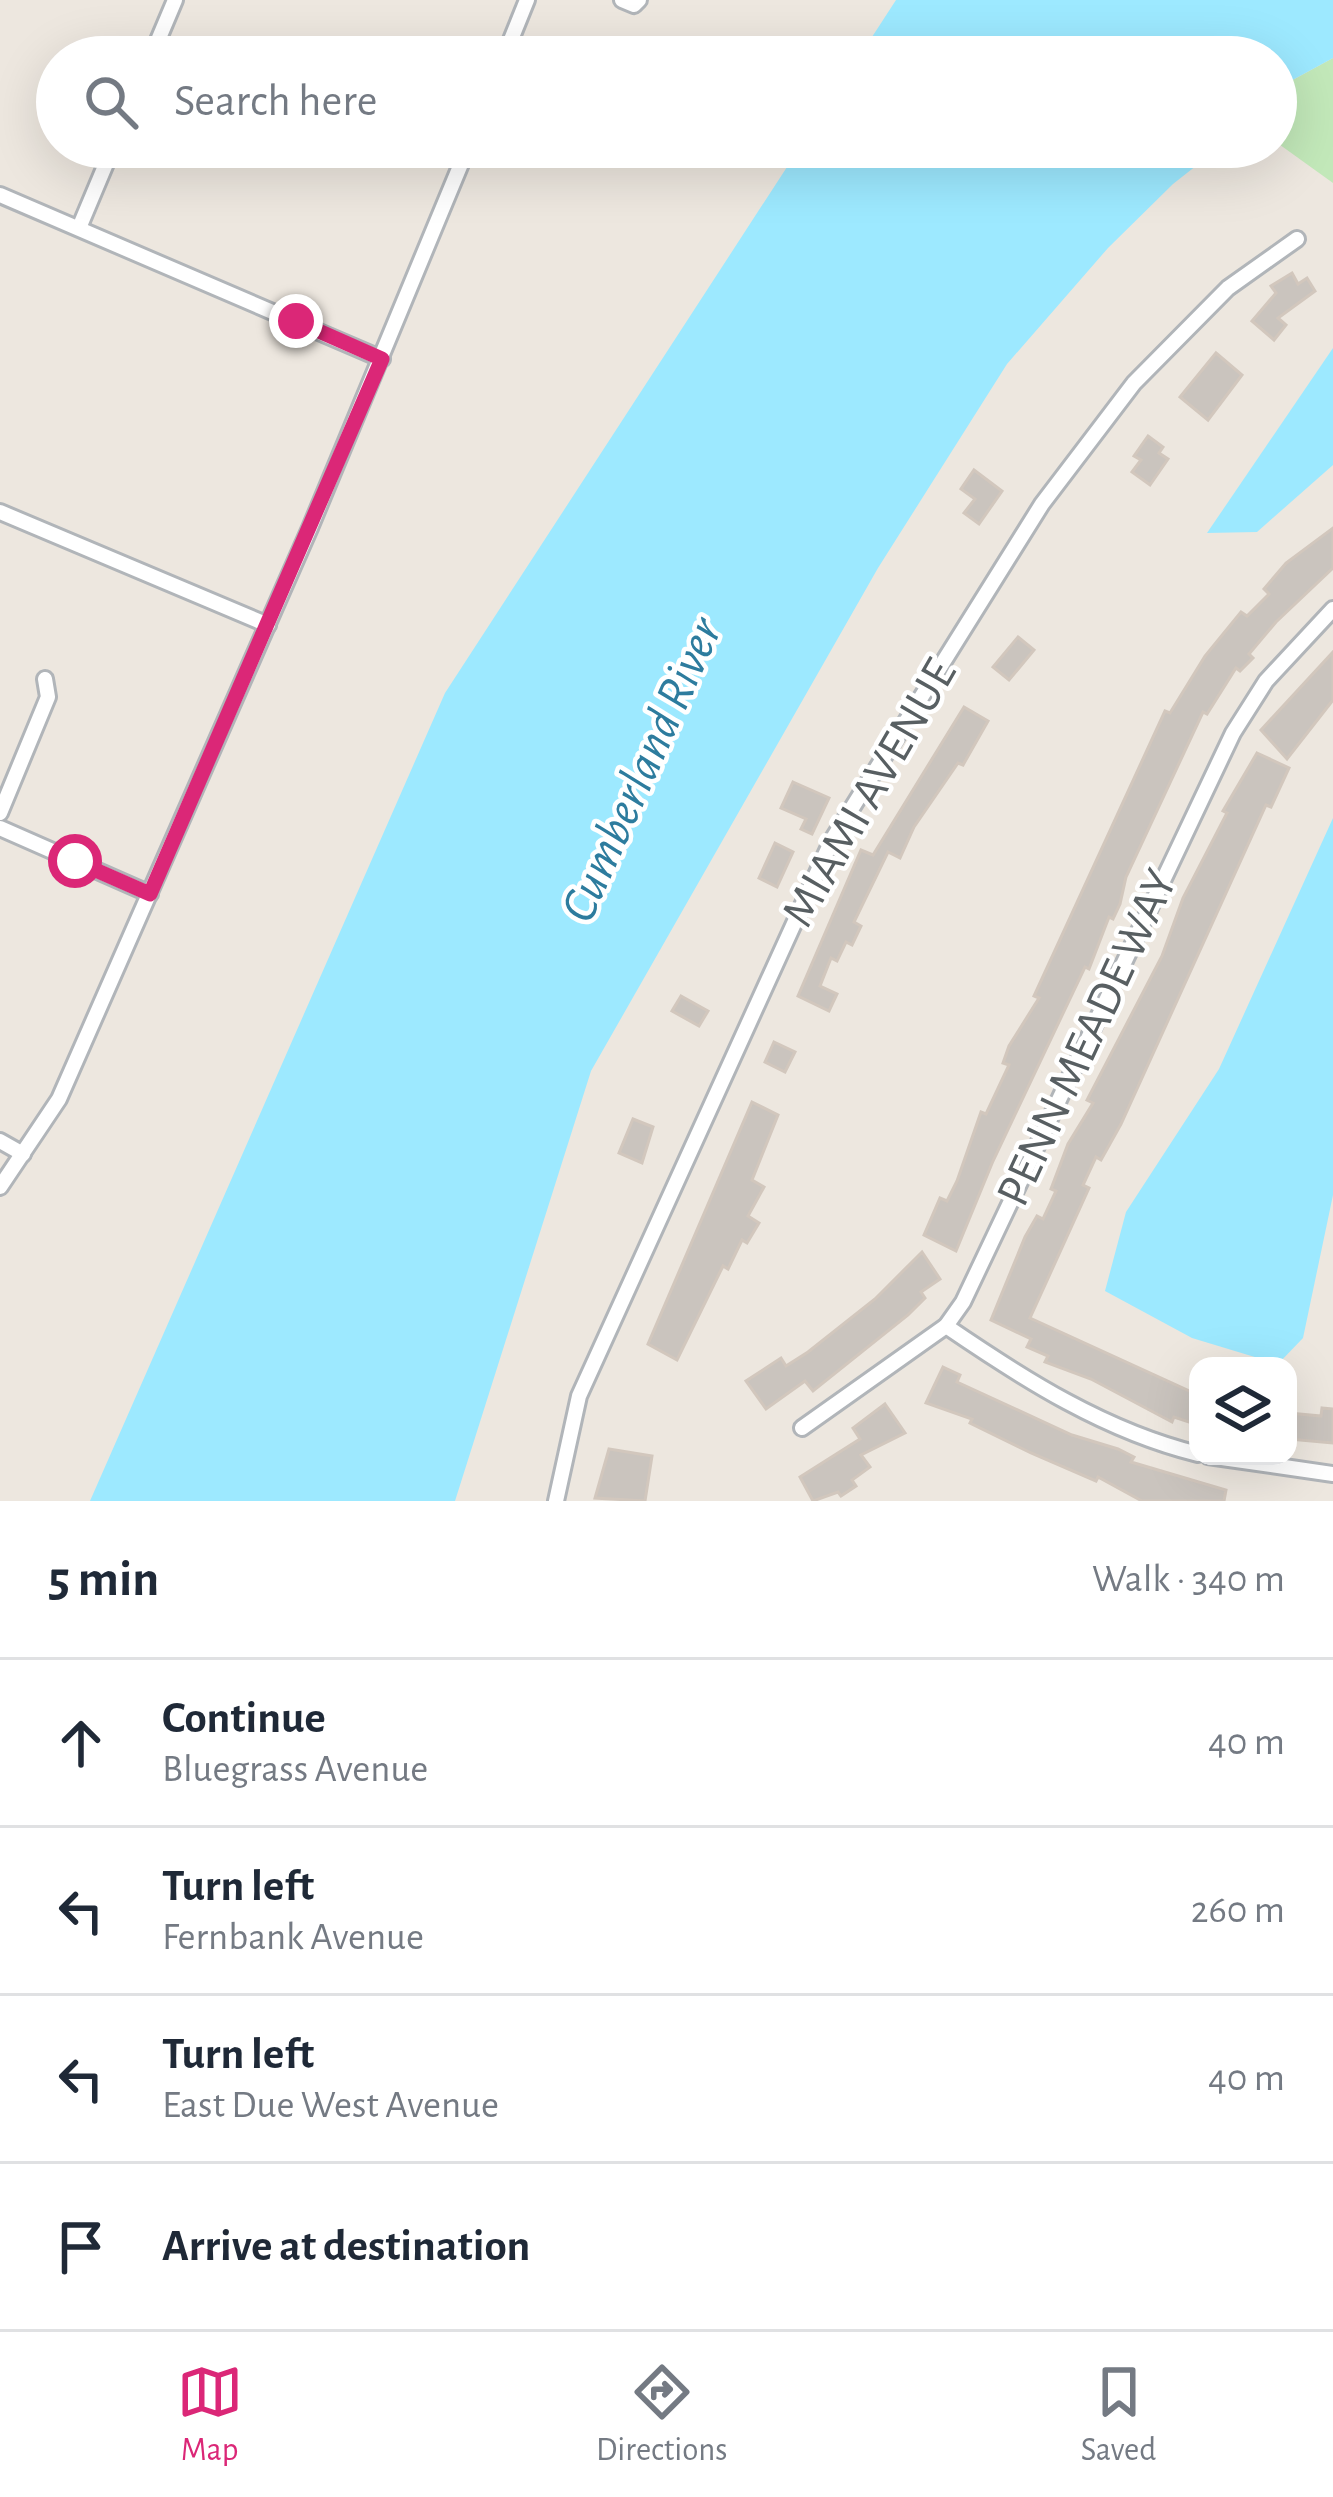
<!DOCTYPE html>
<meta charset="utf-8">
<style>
:root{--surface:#fff;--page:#f2f2f3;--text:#1f2937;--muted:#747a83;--line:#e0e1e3;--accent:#db2777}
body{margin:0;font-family:"Alegreya Sans",sans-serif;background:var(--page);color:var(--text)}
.controls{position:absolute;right:36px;bottom:36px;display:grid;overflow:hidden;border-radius:24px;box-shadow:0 12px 48px #0002}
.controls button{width:108px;height:108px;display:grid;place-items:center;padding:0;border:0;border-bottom:3px solid var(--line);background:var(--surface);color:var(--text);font:60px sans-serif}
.stop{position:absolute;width:36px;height:36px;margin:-27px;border:9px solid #db2777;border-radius:50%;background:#fff}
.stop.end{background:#db2777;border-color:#fff;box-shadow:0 3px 12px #0008}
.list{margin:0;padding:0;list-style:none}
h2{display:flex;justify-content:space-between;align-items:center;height:156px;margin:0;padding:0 48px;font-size:51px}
h2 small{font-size:39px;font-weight:400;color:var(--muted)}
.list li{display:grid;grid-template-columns:78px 1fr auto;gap:36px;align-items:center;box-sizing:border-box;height:168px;padding:0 48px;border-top:3px solid var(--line)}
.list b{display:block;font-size:45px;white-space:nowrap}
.list p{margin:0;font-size:39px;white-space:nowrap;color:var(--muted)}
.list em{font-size:39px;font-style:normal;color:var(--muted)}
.icon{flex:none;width:66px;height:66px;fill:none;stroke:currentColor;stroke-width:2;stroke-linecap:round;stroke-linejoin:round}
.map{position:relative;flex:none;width:1333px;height:1501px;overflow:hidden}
.search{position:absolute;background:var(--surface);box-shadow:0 12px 48px #0002;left:36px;right:36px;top:36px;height:132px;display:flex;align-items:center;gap:30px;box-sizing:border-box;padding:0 42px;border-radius:66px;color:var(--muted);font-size:45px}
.sheet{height:828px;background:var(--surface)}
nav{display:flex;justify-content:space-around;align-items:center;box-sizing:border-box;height:168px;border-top:3px solid var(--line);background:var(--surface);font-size:33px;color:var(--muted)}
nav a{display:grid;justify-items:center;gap:6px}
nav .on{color:var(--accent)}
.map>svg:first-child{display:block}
.green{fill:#c2e8b9}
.water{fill:#9de9ff}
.building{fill:#cac4be;stroke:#d2c7bd;stroke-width:3}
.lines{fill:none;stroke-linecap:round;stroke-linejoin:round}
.minor-casing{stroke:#b1b5b9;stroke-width:20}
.minor{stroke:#fff;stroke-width:14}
.route{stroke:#db2777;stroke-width:15}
.labels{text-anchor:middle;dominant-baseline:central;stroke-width:9;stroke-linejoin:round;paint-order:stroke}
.street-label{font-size:48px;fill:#585f62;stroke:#fff}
.water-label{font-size:51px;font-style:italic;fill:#2d7c9e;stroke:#fff}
</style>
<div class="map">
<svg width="1333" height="1501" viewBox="0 0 1333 1501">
<rect width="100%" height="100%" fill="#ede7df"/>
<polygon class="green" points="1333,58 1333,183 1276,142 1276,89"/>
<g class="water">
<polygon points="896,0 1333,0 1333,58 1276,89 1276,57 859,57"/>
<polygon points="800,147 1220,147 1173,184 1108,248 1007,364 878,568 591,1071 455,1501 90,1501 445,693"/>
<polygon points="1333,348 1333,465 1257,532 1207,533"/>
<polygon points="1333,818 1333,1195 1303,1338 1278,1364 1192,1338 1105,1291 1126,1212 1219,1069"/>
</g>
<g class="building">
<polygon points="1292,273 1298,284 1307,278 1315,291 1278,318 1286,325 1274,340 1252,321 1276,293 1271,286"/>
<polygon points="1216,353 1242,375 1208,420 1180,397"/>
<polygon points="1148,436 1163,447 1159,453 1168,459 1150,485 1132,472 1141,460 1134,456"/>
<polygon points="974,470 1002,491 979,524 964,513 975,499 961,489"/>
<polygon points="1333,528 1333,568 1276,622 1249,654 1253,658 1240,671 1236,668 1207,714 1203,712 1126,877 1120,904 1113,919 1109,917 1089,969 1085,967 993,1161 956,1251 924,1235 940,1198 947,1201 957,1181 981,1112 986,1114 1009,1065 1003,1063 1009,1046 1039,998 1034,996 1165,711 1170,713 1205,656 1241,612 1247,616 1269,594 1264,589 1286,563"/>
<polygon points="1018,637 1034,650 1009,680 993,667"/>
<polygon points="1333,652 1333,700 1287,759 1261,730"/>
<polygon points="964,707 988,721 963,765 958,763 914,827 900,858 888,852 854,922 861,926 852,945 846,942 837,961 831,958 820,986 837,994 829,1011 798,996 861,850 873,855"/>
<polygon points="1257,753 1289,768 1271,807 1266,805 1121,1124 1101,1160 1096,1157 1083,1185 1089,1188 1030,1318 1198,1395 1198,1425 1174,1417 1172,1422 1091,1379 1045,1362 1048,1356 1027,1347 1031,1339 991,1320 1025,1237 1037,1216 1043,1219 1056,1191 1051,1189 1068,1144 1093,1103 1087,1100 1162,956 1183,898 1227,813 1223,811"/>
<polygon points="793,782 829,798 812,834 801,829 806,819 781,808"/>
<polygon points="775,843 793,852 777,887 759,878"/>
<polygon points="681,996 708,1011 699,1026 672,1011"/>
<polygon points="774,1042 795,1052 785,1072 765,1062"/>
<polygon points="752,1102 778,1115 752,1180 764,1187 748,1216 759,1223 747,1243 742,1240 728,1269 723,1266 677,1360 648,1344"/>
<polygon points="633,1119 653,1127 642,1163 619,1153"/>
<polygon points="922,1252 940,1279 921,1292 925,1298 908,1315 813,1391 805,1381 766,1409 746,1381 781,1358 786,1366 808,1352 875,1299"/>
<polygon points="943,1367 960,1375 957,1382 1072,1435 1118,1449 1134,1457 1131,1462 1226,1490 1224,1501 1142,1501 1098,1477 1096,1481 1031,1453 970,1423 972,1419 926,1403"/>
<polygon points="885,1404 905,1433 861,1455 870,1467 852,1480 856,1486 841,1496 838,1492 813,1501 800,1477 860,1439 853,1428"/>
<polygon points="1322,1408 1333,1409 1333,1443 1288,1439 1288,1413 1321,1416"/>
<polygon points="609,1449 652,1456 645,1501 595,1498"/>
</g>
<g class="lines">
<g class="minor-casing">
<g id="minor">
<polyline points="622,0 634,5 639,0"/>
<polyline points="151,57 175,0"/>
<polyline points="504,57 527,0"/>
<polyline points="0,195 382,359"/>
<polyline points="79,228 113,147"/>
<polyline points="0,512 268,625"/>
<polyline points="0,813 48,697 45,679"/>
<polyline points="0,828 150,894"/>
<polyline points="0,1141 23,1154"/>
<polyline points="0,1187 59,1099 310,528 468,147"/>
<path d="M946,1326C1025,1380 1105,1431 1198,1454"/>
<polyline points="802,1428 946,1326 963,1302 1233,733 1266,681 1333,609"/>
<polyline points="1208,1456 1333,1474"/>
<polyline points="556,1501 579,1396 832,840 1042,504 1134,383 1228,288 1297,239"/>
</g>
</g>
<use href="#minor" class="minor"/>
</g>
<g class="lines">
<polyline class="route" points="75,861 150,894 382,359 296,321"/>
</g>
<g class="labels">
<g class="street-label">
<text transform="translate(870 793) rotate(-60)">MIAMI AVENUE</text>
<text transform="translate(1088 1038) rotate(-65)">PENN MEADE WAY</text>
</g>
<g class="water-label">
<text transform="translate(642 770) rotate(-66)">Cumberland River</text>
</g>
</g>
</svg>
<div class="controls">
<button><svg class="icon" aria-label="layers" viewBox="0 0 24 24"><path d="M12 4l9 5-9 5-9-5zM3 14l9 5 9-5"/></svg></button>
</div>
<div class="stop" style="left:75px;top:861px"></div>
<div class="stop end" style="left:296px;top:321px"></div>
<div class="search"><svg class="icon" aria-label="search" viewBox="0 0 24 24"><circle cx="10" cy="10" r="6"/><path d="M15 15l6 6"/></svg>Search here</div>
</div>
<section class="sheet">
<h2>5 min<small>Walk · 340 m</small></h2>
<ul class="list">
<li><svg class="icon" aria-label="ahead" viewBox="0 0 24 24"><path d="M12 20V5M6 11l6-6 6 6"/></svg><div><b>Continue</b><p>Bluegrass Avenue</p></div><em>40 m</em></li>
<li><svg class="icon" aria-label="left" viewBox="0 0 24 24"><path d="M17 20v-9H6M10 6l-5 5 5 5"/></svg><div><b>Turn left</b><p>Fernbank Avenue</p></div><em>260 m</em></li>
<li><svg class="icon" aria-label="left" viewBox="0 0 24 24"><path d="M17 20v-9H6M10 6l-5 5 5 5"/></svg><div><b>Turn left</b><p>East Due West Avenue</p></div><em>40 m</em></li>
<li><svg class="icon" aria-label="arrive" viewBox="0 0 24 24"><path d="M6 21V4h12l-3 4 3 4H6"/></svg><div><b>Arrive at destination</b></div></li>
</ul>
</section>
<nav>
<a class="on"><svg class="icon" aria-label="map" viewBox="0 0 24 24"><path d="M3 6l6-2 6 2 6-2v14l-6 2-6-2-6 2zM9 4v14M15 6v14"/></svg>Map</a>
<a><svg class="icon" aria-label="directions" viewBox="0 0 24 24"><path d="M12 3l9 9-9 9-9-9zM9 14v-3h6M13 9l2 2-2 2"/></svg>Directions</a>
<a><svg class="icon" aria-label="saved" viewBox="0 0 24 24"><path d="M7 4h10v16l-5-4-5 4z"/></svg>Saved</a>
</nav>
